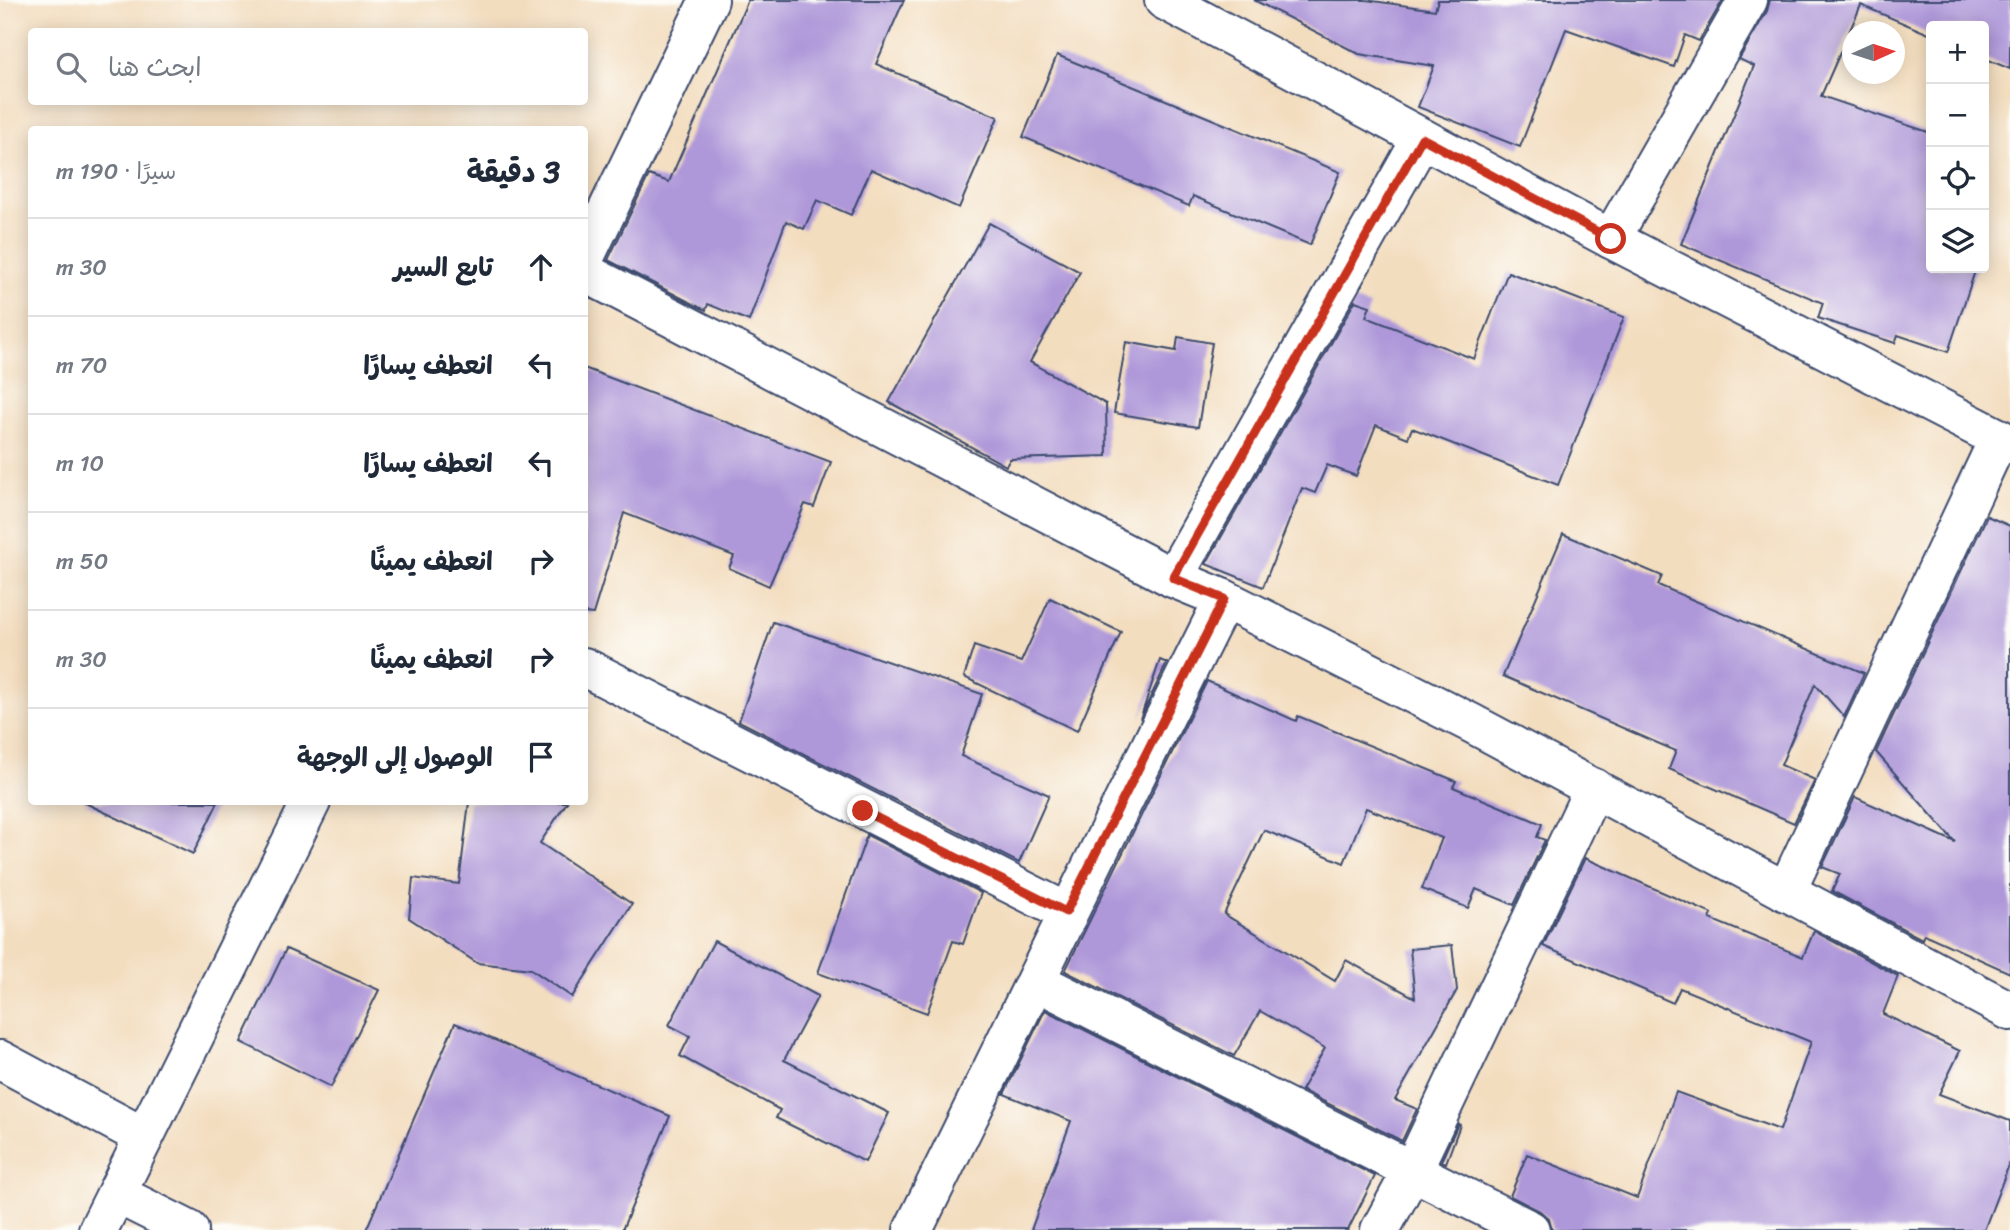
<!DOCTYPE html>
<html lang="ar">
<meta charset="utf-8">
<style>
:root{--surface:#fff;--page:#f6f6f7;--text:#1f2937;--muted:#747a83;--line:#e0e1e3}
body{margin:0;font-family:Sriracha,"Playpen Sans Arabic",sans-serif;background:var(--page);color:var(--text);direction:rtl}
.controls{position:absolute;right:21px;top:21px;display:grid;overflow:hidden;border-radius:7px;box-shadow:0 4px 18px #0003}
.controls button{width:63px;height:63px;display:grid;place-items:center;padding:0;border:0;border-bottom:2px solid var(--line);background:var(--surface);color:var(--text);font:35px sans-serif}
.compass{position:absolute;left:1842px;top:21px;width:63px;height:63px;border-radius:50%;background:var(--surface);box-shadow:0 4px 18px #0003;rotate:87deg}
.stop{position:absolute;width:21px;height:21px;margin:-16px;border:5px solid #c8321e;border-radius:50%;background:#fff}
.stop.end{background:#c8321e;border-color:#fff;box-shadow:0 2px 7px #0008}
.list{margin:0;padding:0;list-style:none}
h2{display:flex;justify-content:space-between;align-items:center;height:91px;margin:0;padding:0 28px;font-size:30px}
h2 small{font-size:23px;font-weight:400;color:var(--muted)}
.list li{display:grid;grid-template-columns:46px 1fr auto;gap:21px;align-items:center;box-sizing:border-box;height:98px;padding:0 28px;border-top:2px solid var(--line)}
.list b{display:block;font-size:26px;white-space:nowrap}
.list em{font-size:23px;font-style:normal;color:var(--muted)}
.icon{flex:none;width:38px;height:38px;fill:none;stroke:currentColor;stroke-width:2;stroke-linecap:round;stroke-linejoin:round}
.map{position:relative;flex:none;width:2010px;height:1230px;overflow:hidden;direction:ltr}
.search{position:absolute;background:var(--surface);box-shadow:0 4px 18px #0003;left:28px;top:28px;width:560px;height:77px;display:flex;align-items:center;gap:18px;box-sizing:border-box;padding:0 24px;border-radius:7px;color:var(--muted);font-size:26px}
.panel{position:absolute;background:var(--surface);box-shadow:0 4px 18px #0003;left:28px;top:126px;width:560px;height:679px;border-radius:7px;direction:rtl}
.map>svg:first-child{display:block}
.building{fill:#af98d9}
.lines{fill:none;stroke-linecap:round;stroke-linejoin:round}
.minor-casing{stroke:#3b496d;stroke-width:42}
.minor{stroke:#fff;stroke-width:38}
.route{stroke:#c8321e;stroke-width:9}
</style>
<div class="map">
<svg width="2010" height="1230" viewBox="0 0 2010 1230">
<rect width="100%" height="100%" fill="#fdfcf7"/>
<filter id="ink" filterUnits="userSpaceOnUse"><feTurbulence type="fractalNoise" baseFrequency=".0143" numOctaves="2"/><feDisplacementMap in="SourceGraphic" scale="14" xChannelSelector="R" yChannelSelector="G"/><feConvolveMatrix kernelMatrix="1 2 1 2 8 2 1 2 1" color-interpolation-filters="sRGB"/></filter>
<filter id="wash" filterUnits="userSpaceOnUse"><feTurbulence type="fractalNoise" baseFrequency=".00686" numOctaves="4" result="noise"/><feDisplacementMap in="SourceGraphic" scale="28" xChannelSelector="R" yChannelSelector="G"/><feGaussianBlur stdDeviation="1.57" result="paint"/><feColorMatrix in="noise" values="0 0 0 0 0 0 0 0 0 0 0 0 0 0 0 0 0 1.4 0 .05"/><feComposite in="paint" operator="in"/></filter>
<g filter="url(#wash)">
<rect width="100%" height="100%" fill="#f3ddbf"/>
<g id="blocks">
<g class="building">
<polygon points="748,0 904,0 876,64 998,117 959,208 871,169 851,215 817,200 804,229 786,221 749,321 708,304 706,310 699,307 608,260 649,175 669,182"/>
<polygon points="1254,0 1366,0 1435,10 1438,0 1723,0 1699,41 1685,35 1674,67 1566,29 1520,147 1418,107 1434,66 1359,54"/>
<polygon points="1770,0 2010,0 2010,69 1984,58 1984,26 1931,26 1931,35 1861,5 1821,96 1931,133 1931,268 1976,268 1948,352 1898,335 1895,343 1818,318 1823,303 1681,244 1754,66 1739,59 1767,11"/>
<polygon points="1057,55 1340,172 1310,245 1193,196 1189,206 1023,137"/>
<polygon points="989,223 1080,272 1030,362 1106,404 1107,456 1010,459 1006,466 889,402"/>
<polygon points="1508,272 1624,317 1558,485 1412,428 1408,438 1376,425 1356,476 1327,465 1315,493 1302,488 1263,587 1206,564 1355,301 1370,306 1366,317 1474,359"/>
<polygon points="1178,337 1212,343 1198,427 1114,413 1126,342 1176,351"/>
<polygon points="584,368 831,462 814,507 805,504 769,586 729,568 734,556 624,513 593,614 584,613"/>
<polygon points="1987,516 2010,526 2010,973 1924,934 1922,939 1832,891 1840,874 1822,867 1855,797 1955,842 1876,752"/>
<polygon points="1563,534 1662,576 1658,585 1864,673 1844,717 1815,684 1781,765 1815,780 1794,823 1669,769 1676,751 1503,676"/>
<polygon points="1050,598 1121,632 1077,731 964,677 974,646 1021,662"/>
<polygon points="773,622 982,694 961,756 1049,795 1019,863 739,721"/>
<polygon points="1160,660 1167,663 1140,719"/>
<polygon points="1207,681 1296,721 1298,716 1456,781 1453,787 1542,824 1537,837 1545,840 1514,905 1476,889 1468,908 1422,889 1442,838 1366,808 1344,863 1264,830 1224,914 1335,981 1346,960 1415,998 1410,949 1452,945 1457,990 1395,1100 1417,1109 1402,1141 1301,1090 1325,1048 1260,1011 1234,1056 1065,971"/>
<polygon points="83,802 218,802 193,854"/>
<polygon points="469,802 567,802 540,843 632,904 572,997 531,969 477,963 409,918 413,878 459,884"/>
<polygon points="867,835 981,893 963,944 953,941 927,1013 818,973"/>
<polygon points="1585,858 1712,914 1710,919 1803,957 1814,931 1898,976 1883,1014 1960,1051 1939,1094 2010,1121 2010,1162 1984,1230 1552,1230 1549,1219 1540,1211 1510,1196 1527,1154 1637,1198 1676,1092 1780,1130 1811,1042 1680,988 1673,1003 1543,946"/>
<polygon points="714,941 818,996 784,1060 889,1113 865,1162 776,1118 780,1110 680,1056 690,1036 669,1025"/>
<polygon points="286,949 379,990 331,1087 241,1042"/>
<polygon points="1045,1010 1375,1176 1348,1230 1031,1230 1071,1121 1004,1094"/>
<polygon points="455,1023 670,1116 622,1230 366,1230"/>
<polygon points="1458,1124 1460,1125 1446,1163 1441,1161"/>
</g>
</g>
</g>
<g filter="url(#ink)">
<use href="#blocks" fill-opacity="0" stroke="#3b496d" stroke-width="2"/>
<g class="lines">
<g class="minor-casing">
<g id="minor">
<polyline points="1164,0 1611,239 2010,444"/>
<polyline points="1611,239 1748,0"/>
<polyline points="584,259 709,0"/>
<polyline points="584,272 1173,578 1224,599 1471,723 2010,1011"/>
<polyline points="1173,578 1422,138"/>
<polyline points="584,667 1066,912"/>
<polyline points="1786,892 1999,438"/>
<polyline points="1036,981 1530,1230"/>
<polyline points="0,1060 144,1137"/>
<polyline points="117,1194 189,1230"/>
<polyline points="98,1230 311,802"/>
<path d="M913,1230C1017,1020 1118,809 1224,599"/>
<polyline points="1380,1230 1412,1171 1594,788"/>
</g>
</g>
<use href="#minor" class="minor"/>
</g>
</g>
<g class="lines" filter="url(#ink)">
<polyline class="route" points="863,811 1066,912 1224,599 1173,578 1422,138 1611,239"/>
</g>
</svg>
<div class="controls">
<button>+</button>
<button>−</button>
<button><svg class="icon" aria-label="locate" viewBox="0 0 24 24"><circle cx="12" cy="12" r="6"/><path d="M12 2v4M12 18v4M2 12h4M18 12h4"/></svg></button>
<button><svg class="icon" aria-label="layers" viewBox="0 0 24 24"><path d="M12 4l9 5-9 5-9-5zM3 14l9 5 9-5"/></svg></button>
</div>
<svg class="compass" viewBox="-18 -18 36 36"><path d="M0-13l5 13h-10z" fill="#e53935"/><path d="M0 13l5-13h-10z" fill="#747a83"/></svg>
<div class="stop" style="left:1611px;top:239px"></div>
<div class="stop end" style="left:863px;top:811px"></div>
<div class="search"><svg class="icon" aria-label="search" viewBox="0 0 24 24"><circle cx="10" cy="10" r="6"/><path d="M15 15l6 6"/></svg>ابحث هنا</div>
<section class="panel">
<h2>3 دقيقة<small>سيرًا · 190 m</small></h2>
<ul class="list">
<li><svg class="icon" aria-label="ahead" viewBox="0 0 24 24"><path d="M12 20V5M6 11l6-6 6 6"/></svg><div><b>تابع السير</b></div><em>30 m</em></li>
<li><svg class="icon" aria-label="left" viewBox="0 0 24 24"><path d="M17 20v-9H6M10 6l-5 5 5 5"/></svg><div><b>انعطف يسارًا</b></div><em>70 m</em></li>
<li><svg class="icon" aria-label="left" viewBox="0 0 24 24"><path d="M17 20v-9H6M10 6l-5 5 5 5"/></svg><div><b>انعطف يسارًا</b></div><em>10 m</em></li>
<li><svg class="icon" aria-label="right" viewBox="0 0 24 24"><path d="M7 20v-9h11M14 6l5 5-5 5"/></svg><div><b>انعطف يمينًا</b></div><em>50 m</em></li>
<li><svg class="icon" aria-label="right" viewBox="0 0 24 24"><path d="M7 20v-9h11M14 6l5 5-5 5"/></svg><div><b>انعطف يمينًا</b></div><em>30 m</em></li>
<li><svg class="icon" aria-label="arrive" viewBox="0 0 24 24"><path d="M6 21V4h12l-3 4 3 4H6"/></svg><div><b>الوصول إلى الوجهة</b></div></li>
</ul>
</section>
</div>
